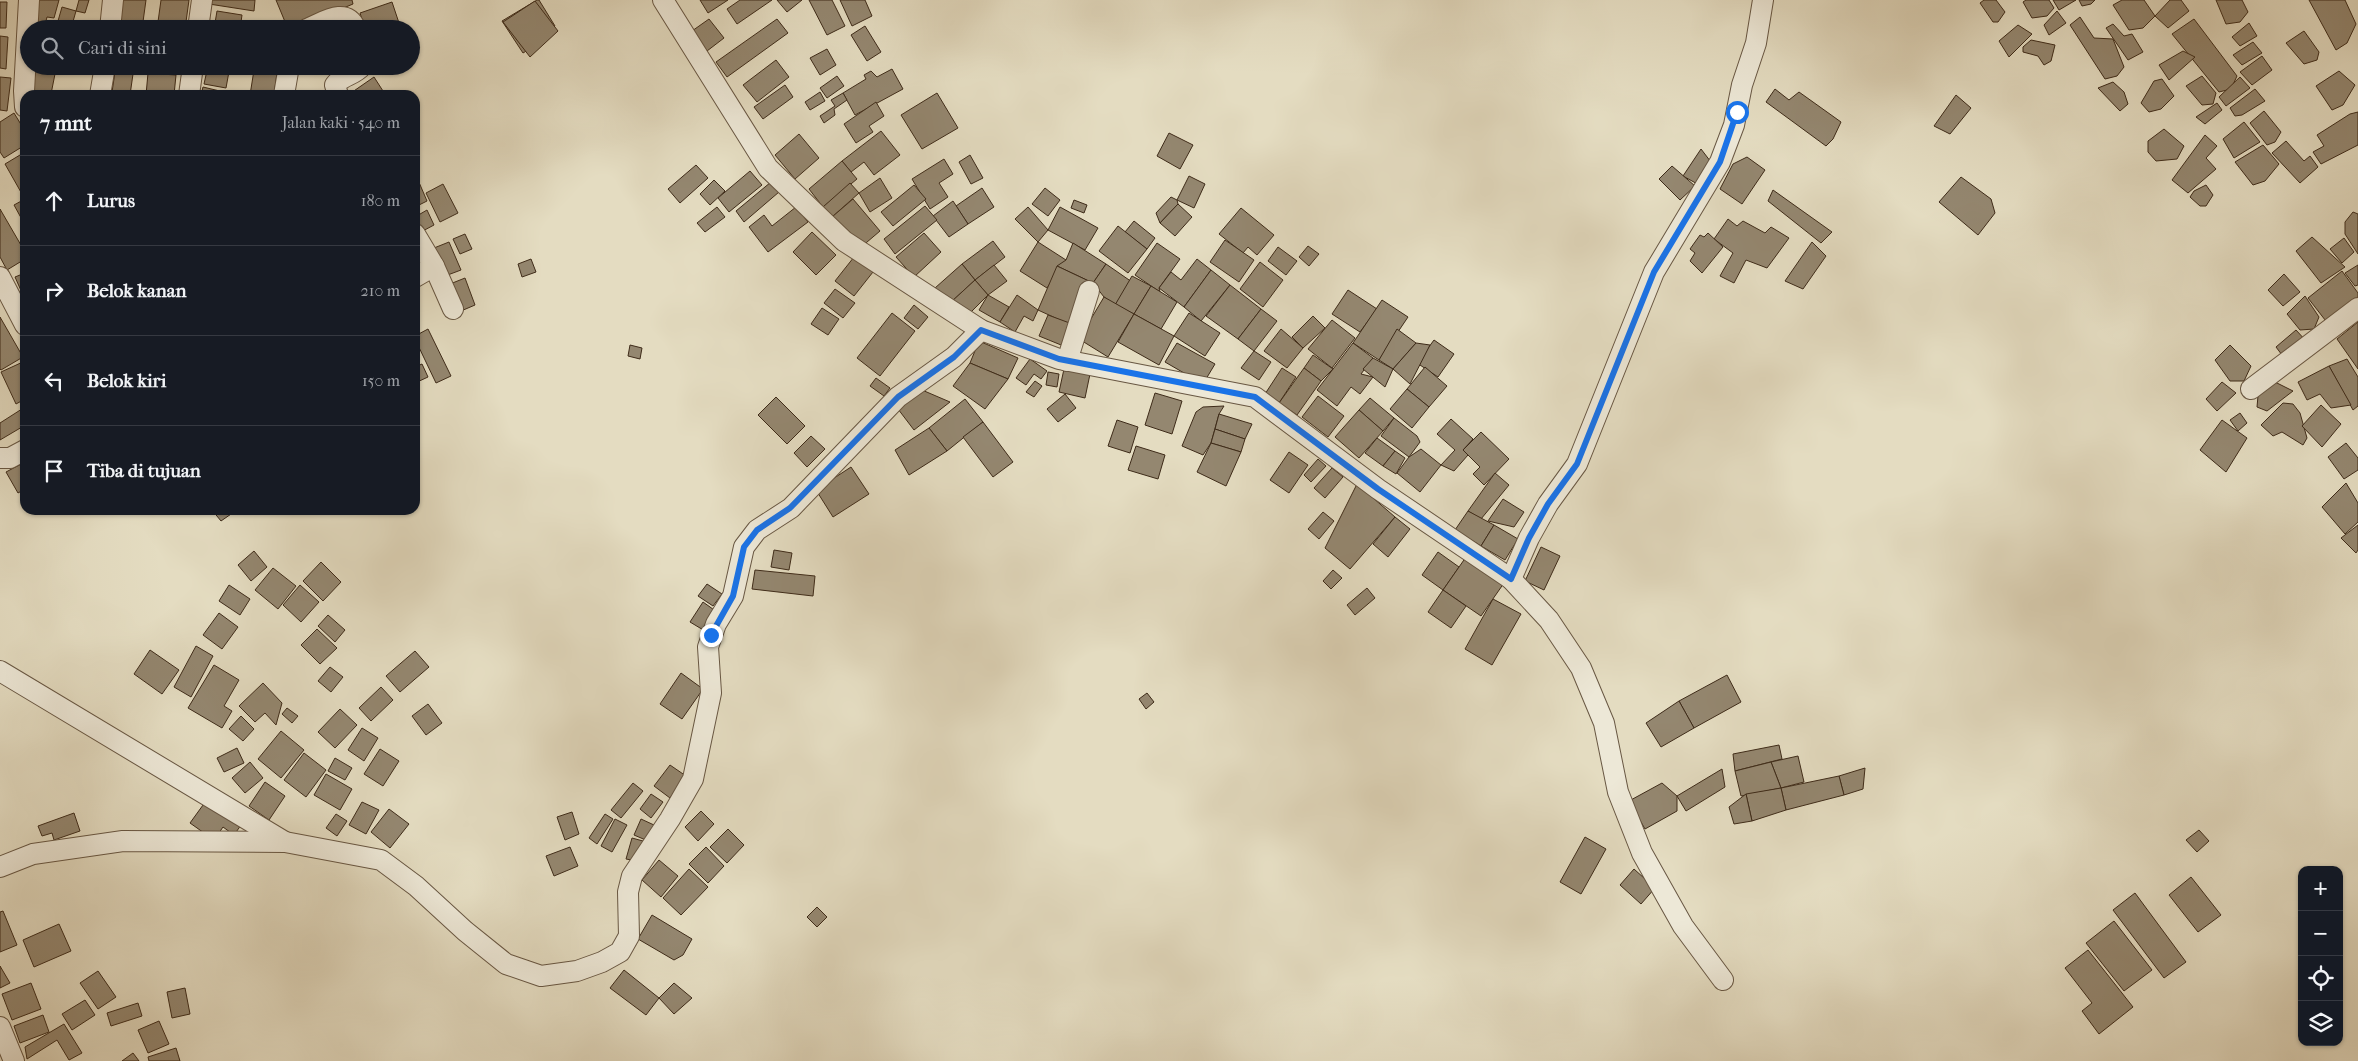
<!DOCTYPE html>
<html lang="id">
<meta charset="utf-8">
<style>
:root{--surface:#171b24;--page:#20242c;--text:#f1f3f6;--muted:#9ea1a6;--line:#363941}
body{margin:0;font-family:"IM FELL French Canon",serif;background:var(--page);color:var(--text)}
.controls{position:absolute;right:15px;bottom:15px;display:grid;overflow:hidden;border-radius:10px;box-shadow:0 1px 4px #0004}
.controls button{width:45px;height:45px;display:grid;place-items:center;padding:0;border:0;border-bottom:1px solid var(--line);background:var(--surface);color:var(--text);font:25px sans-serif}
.stop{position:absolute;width:15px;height:15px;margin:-11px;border:4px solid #1a73e8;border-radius:50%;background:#fff}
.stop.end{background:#1a73e8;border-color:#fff;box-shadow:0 1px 5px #0008}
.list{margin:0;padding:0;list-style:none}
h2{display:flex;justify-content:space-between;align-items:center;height:65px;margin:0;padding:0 20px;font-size:21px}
h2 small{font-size:16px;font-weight:400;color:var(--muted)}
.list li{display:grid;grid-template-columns:32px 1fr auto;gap:15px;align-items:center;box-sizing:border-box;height:90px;padding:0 20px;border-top:1px solid var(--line)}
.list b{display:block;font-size:19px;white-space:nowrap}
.list em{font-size:16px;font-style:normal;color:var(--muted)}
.icon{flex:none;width:28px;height:28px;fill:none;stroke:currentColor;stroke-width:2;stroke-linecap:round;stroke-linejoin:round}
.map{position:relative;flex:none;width:2358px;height:1061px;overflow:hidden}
.search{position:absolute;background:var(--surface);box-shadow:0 1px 4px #0004;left:20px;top:20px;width:400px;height:55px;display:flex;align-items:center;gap:12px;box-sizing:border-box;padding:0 18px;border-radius:28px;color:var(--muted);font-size:19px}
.panel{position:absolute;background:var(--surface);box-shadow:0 1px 4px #0004;left:20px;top:90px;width:400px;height:425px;border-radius:15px}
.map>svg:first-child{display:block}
.building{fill:#948770;stroke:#3e2b19}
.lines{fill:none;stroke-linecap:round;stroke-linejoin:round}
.minor-casing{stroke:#685743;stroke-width:22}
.minor{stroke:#ede8d7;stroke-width:20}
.route{stroke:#1a73e8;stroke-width:6}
</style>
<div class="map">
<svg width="2358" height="1061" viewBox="0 0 2358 1061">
<rect width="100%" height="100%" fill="#e4dcc1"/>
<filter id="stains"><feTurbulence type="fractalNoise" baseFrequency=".004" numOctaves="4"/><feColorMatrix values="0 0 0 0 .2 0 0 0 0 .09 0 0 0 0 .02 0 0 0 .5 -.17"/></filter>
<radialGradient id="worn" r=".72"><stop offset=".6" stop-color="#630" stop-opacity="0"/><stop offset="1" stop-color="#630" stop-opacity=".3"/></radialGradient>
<g class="building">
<polygon points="39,0 59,0 54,18 47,17 45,25 33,22"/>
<polygon points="79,0 89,0 85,13 76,11"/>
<polygon points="120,0 146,0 142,29 117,25"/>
<polygon points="161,0 189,0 185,29 157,29"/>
<polygon points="209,0 255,0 254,11 209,4"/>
<polygon points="276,0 352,0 353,4 293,29 288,29"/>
<polygon points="537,0 539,0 555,26 545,33 548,38 523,53 502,21"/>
<polygon points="700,0 728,0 708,13"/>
<polygon points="740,0 772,0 737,24 727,9"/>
<polygon points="777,0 802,0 787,12"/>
<polygon points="809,0 832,0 845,26 827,35"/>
<polygon points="840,0 865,0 872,16 852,26"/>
<polygon points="1984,0 1996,0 2005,12 1998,22 1993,22 1980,3"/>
<polygon points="2026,0 2049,0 2054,8 2047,16 2032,18 2023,2"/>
<polygon points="2053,0 2076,0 2059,10"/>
<polygon points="2079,0 2095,0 2091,4 2082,6"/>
<polygon points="2122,0 2144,0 2155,16 2143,28 2129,30 2113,5"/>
<polygon points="2170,0 2181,0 2189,11 2168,28 2155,16"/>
<polygon points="2216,0 2242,0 2248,12 2240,22 2226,24"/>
<polygon points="2309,0 2345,0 2356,24 2347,43 2336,50"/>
<polygon points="535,1 558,31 530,57 503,22"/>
<polygon points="0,2 7,2 6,28 0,28"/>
<polygon points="392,2 401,29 365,29 360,13"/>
<polygon points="62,7 76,11 72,25 58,21"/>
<polygon points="217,11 242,15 240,29 214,29"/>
<polygon points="2057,11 2066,23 2049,35 2044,25"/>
<polygon points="2080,17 2094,38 2113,39 2124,67 2117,76 2105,79 2070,25"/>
<polygon points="709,19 724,38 707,51 692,31"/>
<polygon points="777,19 788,33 727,77 716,62"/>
<polygon points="2194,19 2237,76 2231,89 2219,92 2172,34"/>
<polygon points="2249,23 2257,36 2240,46 2232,37"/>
<polygon points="2113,24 2124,36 2132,34 2143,52 2128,60 2106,28"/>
<polygon points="2018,25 2032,34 2009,57 1999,41"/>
<polygon points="865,26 881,52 867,61 851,35"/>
<polygon points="2304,31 2319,52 2317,60 2304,64 2286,43"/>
<polygon points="0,36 8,37 6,69 0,68"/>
<polygon points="2031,40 2055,45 2051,61 2044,65 2038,56 2023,52 2023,47"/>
<polygon points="2253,42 2262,53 2242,65 2233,55"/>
<polygon points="827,49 836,65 820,75 810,58"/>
<polygon points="2183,51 2195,57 2169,80 2159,65"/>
<polygon points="2262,56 2272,70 2252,85 2240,72"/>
<polygon points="776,60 789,77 757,102 743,85"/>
<polygon points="208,66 230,66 226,88 204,84"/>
<polygon points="892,69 903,89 855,115 843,93 866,79 864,75 871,71 877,77"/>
<polygon points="36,70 55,74 51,94 32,90"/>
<polygon points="254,70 277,73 274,95 250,95"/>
<polygon points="2339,71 2355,85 2343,105 2332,110 2316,86"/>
<polygon points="115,72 133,74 130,95 112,92"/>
<polygon points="148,73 176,75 174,95 146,95"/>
<polygon points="837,76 844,86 827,98 820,88"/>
<polygon points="2202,76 2216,93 2213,104 2202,105 2186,86"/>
<polygon points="0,77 11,78 7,111 0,110"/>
<polygon points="374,77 383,91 377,95 348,95"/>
<polygon points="2240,77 2250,88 2226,106 2219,97"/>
<polygon points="2162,79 2174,96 2161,109 2149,112 2141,103 2154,81"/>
<polygon points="2113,82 2124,92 2128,104 2120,111 2098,88"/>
<polygon points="785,85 793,97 763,119 754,107"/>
<polygon points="203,87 228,93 228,95 201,95"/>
<polygon points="1775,89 1789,100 1799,92 1841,122 1833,139 1826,146 1766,102"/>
<polygon points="2255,89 2265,101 2242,115 2235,116 2230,108"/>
<polygon points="820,92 825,101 810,110 805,102"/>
<polygon points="843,93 847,100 834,109 835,115 824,123 820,116 835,106 831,100"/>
<polygon points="937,93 958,128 922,149 901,115"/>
<polygon points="1956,95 1971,108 1950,134 1934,126"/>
<polygon points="876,102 884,116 869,126 873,132 856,143 844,124"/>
<polygon points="2217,103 2222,110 2205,124 2196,117"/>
<polygon points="2264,111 2281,132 2275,142 2267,145 2250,123"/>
<polygon points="2358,112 2358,145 2321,164 2313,152 2324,146 2317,135 2350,114"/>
<polygon points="14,113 25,131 25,145 4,158 0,152 0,122"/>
<polygon points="2244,122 2260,142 2234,158 2223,139"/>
<polygon points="2164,129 2184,146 2177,159 2156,161 2148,152 2148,141"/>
<polygon points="881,131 900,155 874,175 864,162 851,172 842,161"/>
<polygon points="1169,133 1193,145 1180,169 1157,156"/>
<polygon points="799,134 819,158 795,179 775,155"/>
<polygon points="2205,135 2217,146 2206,158 2216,169 2188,193 2172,180"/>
<polygon points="2286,141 2304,161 2310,156 2318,167 2300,183 2272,153"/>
<polygon points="2263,145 2279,164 2265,181 2253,185 2235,162"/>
<polygon points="1701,149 1714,166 1701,186 1683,176"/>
<polygon points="25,152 25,192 22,194 5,164"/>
<polygon points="970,155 983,178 971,184 959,162"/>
<polygon points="1747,157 1765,170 1742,204 1720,189 1733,164"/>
<polygon points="944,159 953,174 939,183 948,197 930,209 912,179"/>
<polygon points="842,161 857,179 823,207 809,189"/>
<polygon points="696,165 708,178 680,203 668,189"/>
<polygon points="1672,166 1695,186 1680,200 1659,179"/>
<polygon points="750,171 762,185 729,212 718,198"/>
<polygon points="1189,176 1205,184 1194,208 1177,200"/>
<polygon points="1961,177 1991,199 1995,213 1978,235 1939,202"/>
<polygon points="880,178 892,198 870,212 859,193"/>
<polygon points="418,180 427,201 415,207 415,182"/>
<polygon points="714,180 725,191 710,205 700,194"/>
<polygon points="771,182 779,192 744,222 736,211"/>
<polygon points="850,183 859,193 832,217 823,207"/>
<polygon points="443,184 458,213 440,222 426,193"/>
<polygon points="914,185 926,199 893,226 881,212"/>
<polygon points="2206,185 2213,195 2206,206 2200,206 2190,197 2194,191"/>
<polygon points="982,188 994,207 968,224 956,206"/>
<polygon points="1045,188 1060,200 1048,216 1032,204"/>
<polygon points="1773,190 1832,232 1821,243 1768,201"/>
<polygon points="1171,197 1177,200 1178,204 1160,223 1156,213"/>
<polygon points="25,199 25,225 14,205"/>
<polygon points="853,199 880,231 860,248 832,217"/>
<polygon points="1074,200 1087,205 1084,213 1071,208"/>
<polygon points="953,201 968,224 949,237 933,216"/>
<polygon points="1178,204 1192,217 1175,236 1160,223"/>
<polygon points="925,206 937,220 895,254 884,239"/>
<polygon points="717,207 725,217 705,232 697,223"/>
<polygon points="796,207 808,222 768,252 749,227 764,215 772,226"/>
<polygon points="1028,207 1048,230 1038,242 1015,219"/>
<polygon points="1060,207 1098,228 1085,250 1048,230"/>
<polygon points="1241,208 1274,235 1257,255 1248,247 1243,253 1219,234"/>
<polygon points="0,209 25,252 25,259 7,270 0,257"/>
<polygon points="427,210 434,225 419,233 415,226 415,217"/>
<polygon points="2353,212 2358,214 2358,254 2345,234 2345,222"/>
<polygon points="1728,219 1737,226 1743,221 1765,233 1771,227 1789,238 1767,268 1746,260 1734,283 1720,276 1733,253 1714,239"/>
<polygon points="1134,221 1155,238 1147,249 1125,232"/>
<polygon points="1118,226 1147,249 1128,273 1099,251"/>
<polygon points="812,232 836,255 816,275 793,252"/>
<polygon points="924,233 941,252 914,277 896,257"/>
<polygon points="1708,233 1723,247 1702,273 1690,261 1695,253 1690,249 1700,235 1704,237"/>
<polygon points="465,234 472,249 460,254 453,239"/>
<polygon points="2312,237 2345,267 2321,283 2296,251"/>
<polygon points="2344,238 2354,252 2342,263 2330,249"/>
<polygon points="1225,240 1254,260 1239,282 1210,262"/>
<polygon points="993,241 1005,257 975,280 962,264"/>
<polygon points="449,242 461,270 445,276 434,248"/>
<polygon points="1038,242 1066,260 1047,288 1020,271"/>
<polygon points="1812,242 1826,256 1803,289 1785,281"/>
<polygon points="1073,243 1106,264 1093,283 1057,266 1066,260"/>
<polygon points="1157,243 1180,259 1159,288 1160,292 1135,275"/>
<polygon points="1308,246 1319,254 1309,266 1299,257"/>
<polygon points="1278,247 1297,261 1286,275 1268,261"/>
<polygon points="854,257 873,272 854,296 835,281"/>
<polygon points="531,259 536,272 522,277 518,264"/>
<polygon points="1197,259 1211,270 1184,307 1159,288 1171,272 1181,280"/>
<polygon points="1260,262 1283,280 1263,307 1240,289"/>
<polygon points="962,264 975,280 950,303 935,288"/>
<polygon points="1106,264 1132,282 1115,305 1104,297 1093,283"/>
<polygon points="994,265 1007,281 988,295 975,280"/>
<polygon points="2358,265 2358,285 2355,286 2345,273"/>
<polygon points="1057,266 1093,283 1073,326 1038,310"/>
<polygon points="1211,270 1230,285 1201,321 1184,307"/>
<polygon points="2342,271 2358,293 2358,297 2329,325 2308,298"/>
<polygon points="25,273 25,294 23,295 15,277"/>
<polygon points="2284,274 2300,292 2283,306 2268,290"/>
<polygon points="1132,276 1151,286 1134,314 1115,305"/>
<polygon points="465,278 475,305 461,311 450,284"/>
<polygon points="975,280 988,295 965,318 950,303"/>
<polygon points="1230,285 1261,309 1238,339 1206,316"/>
<polygon points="1151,286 1177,302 1161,329 1134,314"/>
<polygon points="835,289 855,303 843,318 824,303"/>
<polygon points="1348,290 1377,309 1360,332 1332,314"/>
<polygon points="988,295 1009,307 1000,322 979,310"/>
<polygon points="1017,295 1038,310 1033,321 1024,316 1015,332 1000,322"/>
<polygon points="2305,296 2319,317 2314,329 2300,330 2287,314"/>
<polygon points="1104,297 1134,314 1108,357 1079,339"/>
<polygon points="1382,300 1408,317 1379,360 1353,343"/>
<polygon points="914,305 928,317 918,329 904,318"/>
<polygon points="822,308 839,319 828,335 811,324"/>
<polygon points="1261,309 1277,321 1254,351 1238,339"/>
<polygon points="892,313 915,331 880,376 857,358"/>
<polygon points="1189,313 1220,333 1205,356 1174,336"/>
<polygon points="1134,314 1174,336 1159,365 1118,342"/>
<polygon points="1048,315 1075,325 1066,347 1039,336"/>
<polygon points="1313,316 1325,328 1303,348 1292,337"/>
<polygon points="0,317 23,357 1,370 0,369"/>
<polygon points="1332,320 1355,338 1332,368 1308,349"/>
<polygon points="2358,322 2358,369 2337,339"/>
<polygon points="428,329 451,376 436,383 415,339 415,336"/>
<polygon points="1281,329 1303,348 1287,368 1264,351"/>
<polygon points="1397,329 1416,343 1393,369 1379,360"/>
<polygon points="2296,330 2307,342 2285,359 2276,347"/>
<polygon points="1434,340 1454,354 1438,377 1417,363"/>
<polygon points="979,341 1018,358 1008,379 970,363"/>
<polygon points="1177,343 1215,364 1203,384 1165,362"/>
<polygon points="1353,343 1373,358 1361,374 1373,377 1360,394 1351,387 1337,406 1317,390"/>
<polygon points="1416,343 1430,345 1410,384 1393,369"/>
<polygon points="630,345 642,348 640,359 628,356"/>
<polygon points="2230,345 2251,366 2244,381 2230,381 2215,360"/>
<polygon points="1254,351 1271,362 1259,380 1241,368"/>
<polygon points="1313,355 1333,369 1321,381 1304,368"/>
<polygon points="1373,358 1393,369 1385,387 1363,369"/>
<polygon points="1030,359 1047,371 1041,379 1034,374 1026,385 1016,378"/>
<polygon points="2347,359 2358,377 2358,406 2353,410 2329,366"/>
<polygon points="25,361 25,399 16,404 1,372"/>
<polygon points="970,363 1008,379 985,409 953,386"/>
<polygon points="422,364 428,377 415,383 415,367"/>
<polygon points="2329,366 2351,405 2331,408 2320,394 2307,400 2298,382"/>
<polygon points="1425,367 1447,386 1429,407 1407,389"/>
<polygon points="1282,368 1296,377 1279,403 1265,394"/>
<polygon points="1304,368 1321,381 1297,415 1279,403"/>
<polygon points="1064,369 1090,374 1085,398 1059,392"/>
<polygon points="1048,372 1059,374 1057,387 1046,385"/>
<polygon points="876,378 890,388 884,396 870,386"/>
<polygon points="1035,381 1042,386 1034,397 1026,392"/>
<polygon points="2222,382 2236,393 2217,411 2206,399"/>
<polygon points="2275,382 2293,391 2267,411 2257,407 2258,396"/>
<polygon points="1407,389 1429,407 1412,428 1390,409"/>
<polygon points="922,390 950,402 914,430 898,409"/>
<polygon points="1155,393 1182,401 1172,434 1145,425"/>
<polygon points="1065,394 1076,408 1058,422 1047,409"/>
<polygon points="1318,396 1344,416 1328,437 1302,417"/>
<polygon points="776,397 805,426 787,444 758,415"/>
<polygon points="1370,398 1394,418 1383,431 1359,410"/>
<polygon points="965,399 983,422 947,451 929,428"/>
<polygon points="2283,403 2293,404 2300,413 2307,438 2303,445 2282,432 2273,436 2261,425"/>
<polygon points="2321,405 2341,424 2322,447 2302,426"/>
<polygon points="1224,406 1219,414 1211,443 1203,455 1182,446 1196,412 1203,407"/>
<polygon points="25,407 25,432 22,427 0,440 0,423"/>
<polygon points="1359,410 1383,431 1359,458 1335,437"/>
<polygon points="2240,413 2247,423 2238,431 2230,420"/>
<polygon points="1219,414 1252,424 1245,439 1215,429"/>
<polygon points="1394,418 1417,436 1420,442 1409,457 1381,436"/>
<polygon points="1451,419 1473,439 1463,450 1468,455 1454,471 1441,465 1455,450 1437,434"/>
<polygon points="1117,420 1138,427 1130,453 1108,446"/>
<polygon points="2222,420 2247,438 2226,472 2200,450"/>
<polygon points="983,422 1013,462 993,477 963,437"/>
<polygon points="929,428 947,451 909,475 895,450"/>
<polygon points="1215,429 1245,439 1241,452 1211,443"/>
<polygon points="1481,432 1509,459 1484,485 1473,474 1480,467 1463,450"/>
<polygon points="811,436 825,449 807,467 794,453"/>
<polygon points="1377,438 1395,451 1383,466 1365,453"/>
<polygon points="1211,443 1241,452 1226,486 1197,472"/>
<polygon points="2346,443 2358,458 2358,470 2344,479 2328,457"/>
<polygon points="1136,446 1165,455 1158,479 1128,470"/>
<polygon points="1421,449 1441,465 1420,492 1397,473 1409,457"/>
<polygon points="1395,451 1405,458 1396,474 1383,466"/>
<polygon points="1289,452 1308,465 1289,493 1270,480"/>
<polygon points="1318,459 1326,466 1311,482 1304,475"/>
<polygon points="25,462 25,489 18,493 6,472"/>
<polygon points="851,467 869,494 833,517 816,490"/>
<polygon points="1332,468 1343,477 1325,498 1314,488"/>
<polygon points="1495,473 1509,485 1481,519 1468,511"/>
<polygon points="2346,483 2358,503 2358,522 2345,534 2322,507"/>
<polygon points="1357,484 1395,517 1350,569 1325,548"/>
<polygon points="1503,499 1524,512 1514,527 1488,521"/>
<polygon points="212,510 233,510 234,512 221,521"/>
<polygon points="1468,511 1494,525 1481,546 1455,530"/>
<polygon points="1323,512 1334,521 1319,539 1308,529"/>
<polygon points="1395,517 1410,529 1388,557 1373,544"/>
<polygon points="1494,525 1518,539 1505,560 1481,546"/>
<polygon points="2358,525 2358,550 2356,553 2341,538"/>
<polygon points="1541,547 1560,556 1544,590 1525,581"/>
<polygon points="774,550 792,553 789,570 771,567"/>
<polygon points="254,551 267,567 251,581 238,565"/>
<polygon points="1438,552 1459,567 1443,590 1422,575"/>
<polygon points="1466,557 1504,583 1481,616 1443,590"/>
<polygon points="321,562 341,582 323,601 303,581"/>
<polygon points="273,568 296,586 278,609 255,590"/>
<polygon points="755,570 815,576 813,596 752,589"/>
<polygon points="1333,570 1342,578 1331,589 1323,581"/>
<polygon points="707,584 722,594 713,606 698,596"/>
<polygon points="229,585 250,599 240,615 219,601"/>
<polygon points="300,585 319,602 301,622 283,605"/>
<polygon points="1367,588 1375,598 1355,615 1347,605"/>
<polygon points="1443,590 1466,606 1451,628 1428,612"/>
<polygon points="1493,599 1521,614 1492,665 1465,649"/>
<polygon points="703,602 717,612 705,631 690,622"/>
<polygon points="219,613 238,627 222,649 203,635"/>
<polygon points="328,615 345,630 335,642 318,626"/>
<polygon points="317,629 337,648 320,664 301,645"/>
<polygon points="196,646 213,656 191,697 174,687"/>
<polygon points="150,650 179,670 162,694 134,674"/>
<polygon points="415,651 429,667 400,692 386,676"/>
<polygon points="214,665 239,680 224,706 232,711 222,728 188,708"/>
<polygon points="330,667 343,677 331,692 318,681"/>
<polygon points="681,673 703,689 682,719 660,704"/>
<polygon points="1727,675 1741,702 1694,728 1679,701"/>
<polygon points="263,683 282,703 276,725 265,713 255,722 239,706"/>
<polygon points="381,687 393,700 371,721 359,708"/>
<polygon points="1147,693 1154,702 1146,709 1139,699"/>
<polygon points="1679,701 1694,728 1661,747 1646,723"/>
<polygon points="428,704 442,723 426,735 412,716"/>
<polygon points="287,708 298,716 292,723 282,714"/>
<polygon points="340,709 357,725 335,748 318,732"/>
<polygon points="241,716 254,729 243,741 229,729"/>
<polygon points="362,728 378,738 364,761 348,750"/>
<polygon points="281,731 304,750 281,778 258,759"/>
<polygon points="1779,745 1782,759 1735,771 1733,754"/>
<polygon points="237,748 244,763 224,772 217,758"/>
<polygon points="380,749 399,761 383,786 364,774"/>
<polygon points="304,753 326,770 306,797 284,780"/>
<polygon points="1798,756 1804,782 1781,788 1771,762"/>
<polygon points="335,758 352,768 345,780 328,771"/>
<polygon points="250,762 263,778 245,793 232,778"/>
<polygon points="1771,762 1781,788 1741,796 1735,771"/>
<polygon points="670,765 686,776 670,798 654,786"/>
<polygon points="1865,768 1863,789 1844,795 1839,776"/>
<polygon points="1722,769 1725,787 1686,811 1677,796"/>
<polygon points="326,774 352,789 340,810 314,795"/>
<polygon points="1839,776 1844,795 1786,810 1781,788"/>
<polygon points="265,782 285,796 269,820 249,806"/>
<polygon points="633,783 643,791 621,818 611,810"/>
<polygon points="1662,783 1677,796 1677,811 1645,829 1629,801"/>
<polygon points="1781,788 1786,810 1752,821 1746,794"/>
<polygon points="211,794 246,818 234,835 223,827 214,840 190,823"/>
<polygon points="651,794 663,802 651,818 640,809"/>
<polygon points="1746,794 1752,821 1734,824 1729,807"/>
<polygon points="362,802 379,810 366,834 349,825"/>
<polygon points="389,809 409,824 390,848 371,832"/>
<polygon points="701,811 714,824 698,841 685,827"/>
<polygon points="572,812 579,834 565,840 557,817"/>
<polygon points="74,813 80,831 54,840 52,833 42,836 38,826"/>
<polygon points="336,814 347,821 337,836 326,828"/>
<polygon points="605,814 613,819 597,844 589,838"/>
<polygon points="615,819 627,825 612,852 601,846"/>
<polygon points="641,819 654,825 648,841 634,835"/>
<polygon points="728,829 744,845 727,863 710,847"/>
<polygon points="2199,830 2209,841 2197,852 2186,840"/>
<polygon points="1585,837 1606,849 1581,894 1560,882"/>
<polygon points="632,838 643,841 637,861 626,859"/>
<polygon points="570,847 578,866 554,876 546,856"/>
<polygon points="706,847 724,866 708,883 689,864"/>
<polygon points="659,860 678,876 661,897 642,880"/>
<polygon points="689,869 708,887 681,915 663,898"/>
<polygon points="1634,869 1655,888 1641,904 1620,885"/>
<polygon points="2191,877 2221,915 2198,932 2169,895"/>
<polygon points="2135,893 2186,962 2164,978 2113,910"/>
<polygon points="817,907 827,917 817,927 807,917"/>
<polygon points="3,911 17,945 0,952 0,912"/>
<polygon points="652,915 692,939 683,955 674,960 638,939"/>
<polygon points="2114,921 2152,970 2124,991 2086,943"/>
<polygon points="59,924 71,951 34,967 23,940"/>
<polygon points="2088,950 2133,1007 2099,1034 2082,1011 2092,1003 2065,968"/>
<polygon points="0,966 10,983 0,988"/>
<polygon points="624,970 659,998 646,1015 610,988"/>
<polygon points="98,971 116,997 98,1009 80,983"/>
<polygon points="31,983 41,1009 12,1020 2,994"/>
<polygon points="674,983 692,998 674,1014 659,998"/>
<polygon points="185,988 190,1014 172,1018 167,992"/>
<polygon points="85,1000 95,1015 72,1030 62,1014"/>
<polygon points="138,1003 142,1016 111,1026 107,1013"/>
<polygon points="43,1015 49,1032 20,1043 14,1026"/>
<polygon points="159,1021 169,1044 148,1053 138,1030"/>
<polygon points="64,1024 82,1053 69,1060 57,1040 27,1059 25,1047"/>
<polygon points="176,1048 180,1061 149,1061 148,1057"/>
<polygon points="133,1053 139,1061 122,1061"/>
</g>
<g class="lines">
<g class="minor-casing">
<g id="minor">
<polyline points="663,0 768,168 844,241 981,330 1059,359 1255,397 1378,489 1511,579 1549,620 1581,668 1604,723 1618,792 1642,853 1683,926 1723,980"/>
<polyline points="110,29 113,0"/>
<polyline points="198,29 202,0"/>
<path d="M307,29C324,22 346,6 356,29"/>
<polyline points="100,95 105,66"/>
<polyline points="189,95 193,66"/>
<polyline points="284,95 289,66"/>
<path d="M338,95L335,85C342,75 354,76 362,66"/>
<polyline points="25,107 24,91 29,0"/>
<polyline points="415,234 434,266 415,277"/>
<polyline points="434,266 453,309"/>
<polyline points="0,277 25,325"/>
<polyline points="1067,361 1089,291"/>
<polyline points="2251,389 2358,308"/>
<polyline points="0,458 10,458 25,450"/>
<polyline points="1511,579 1529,538 1548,504 1577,464 1654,272 1720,162 1734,125 1742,85 1756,43 1763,0"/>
<polyline points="0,671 285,842"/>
<polyline points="0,867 33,854 123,841 285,842 381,860 416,886 465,931 506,964 541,976 577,971 602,962 620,952 629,936 628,892 632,876 670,819 693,779 711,693 708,647 716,624 733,596 744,547 757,530 791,508 898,397 954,357 981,330"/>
<polyline points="0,1027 14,1061"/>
</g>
</g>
<use href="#minor" class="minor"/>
</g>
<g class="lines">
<polyline class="route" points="711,635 733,596 744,547 757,530 790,508 898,397 954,357 981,330 1059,359 1255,397 1378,489 1511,579 1529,538 1548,504 1577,464 1654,272 1720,162 1737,112"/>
</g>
<rect width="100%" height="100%" filter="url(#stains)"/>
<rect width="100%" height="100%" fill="url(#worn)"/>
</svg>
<div class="controls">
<button>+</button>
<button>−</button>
<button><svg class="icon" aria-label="locate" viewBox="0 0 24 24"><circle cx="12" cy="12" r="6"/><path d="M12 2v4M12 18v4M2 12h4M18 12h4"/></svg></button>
<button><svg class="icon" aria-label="layers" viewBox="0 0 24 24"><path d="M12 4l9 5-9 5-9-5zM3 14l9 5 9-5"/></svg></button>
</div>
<div class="stop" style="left:1737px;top:112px"></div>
<div class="stop end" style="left:711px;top:635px"></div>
<div class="search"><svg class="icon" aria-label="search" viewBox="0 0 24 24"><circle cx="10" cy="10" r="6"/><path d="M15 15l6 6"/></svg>Cari di sini</div>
<section class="panel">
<h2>7 mnt<small>Jalan kaki · 540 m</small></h2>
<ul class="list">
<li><svg class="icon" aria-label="ahead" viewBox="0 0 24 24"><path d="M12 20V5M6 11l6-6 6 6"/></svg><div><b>Lurus</b></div><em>180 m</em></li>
<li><svg class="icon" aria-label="right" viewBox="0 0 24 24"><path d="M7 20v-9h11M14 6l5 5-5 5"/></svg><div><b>Belok kanan</b></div><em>210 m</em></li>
<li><svg class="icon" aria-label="left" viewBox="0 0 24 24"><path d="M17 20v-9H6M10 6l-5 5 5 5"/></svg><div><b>Belok kiri</b></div><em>150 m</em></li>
<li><svg class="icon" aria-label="arrive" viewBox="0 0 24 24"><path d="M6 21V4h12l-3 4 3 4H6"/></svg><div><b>Tiba di tujuan</b></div></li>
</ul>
</section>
</div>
